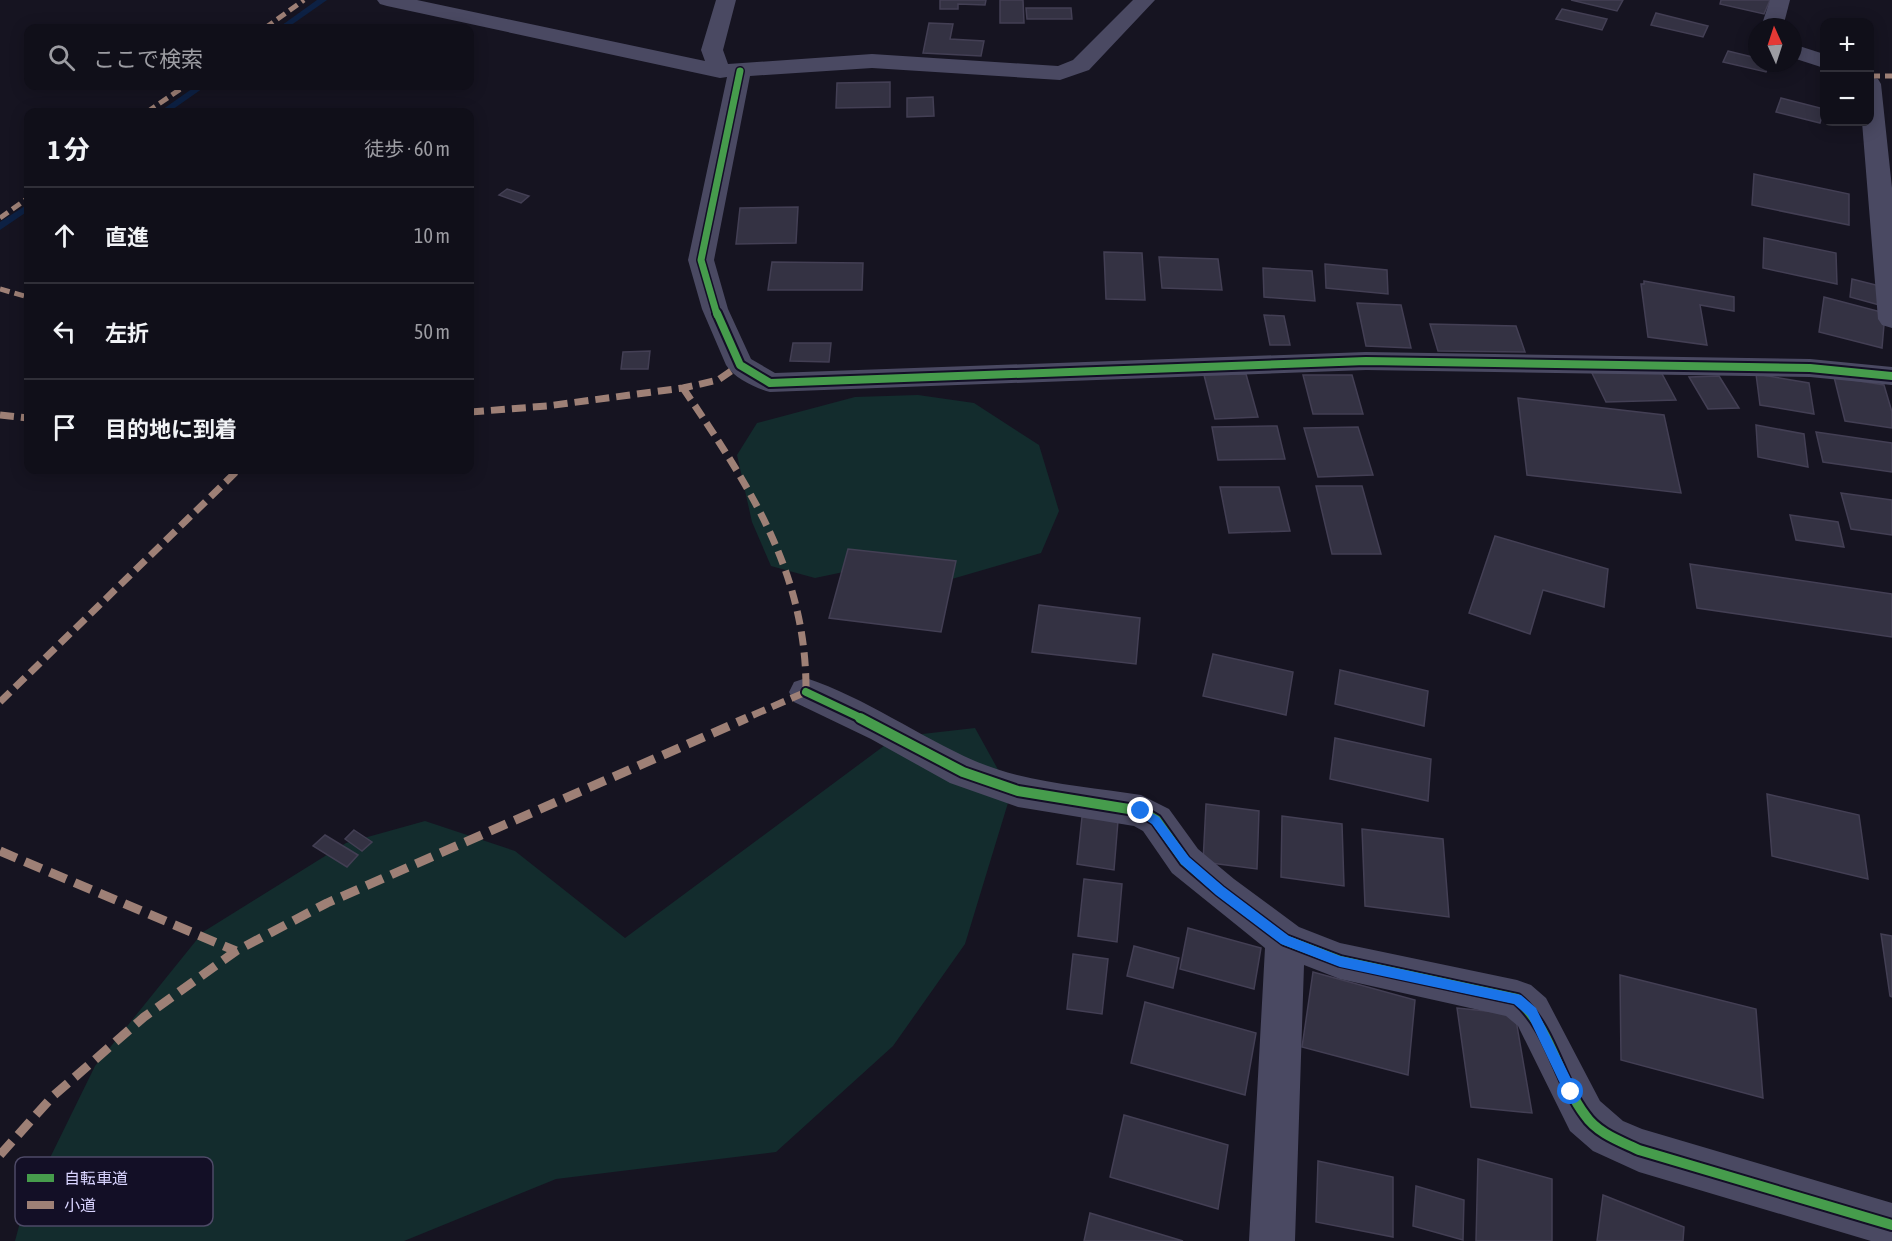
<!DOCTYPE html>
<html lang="ja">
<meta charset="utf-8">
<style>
:root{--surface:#100f19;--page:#191822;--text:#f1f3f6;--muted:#9c9ca2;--line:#302f38}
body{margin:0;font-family:"Asap Condensed","Noto Sans JP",sans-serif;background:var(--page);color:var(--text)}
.controls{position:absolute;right:18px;top:18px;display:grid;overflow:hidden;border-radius:12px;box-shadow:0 3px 15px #0003}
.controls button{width:54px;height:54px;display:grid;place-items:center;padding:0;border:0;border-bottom:2px solid var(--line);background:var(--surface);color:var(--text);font:30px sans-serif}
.compass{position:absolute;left:1748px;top:18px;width:54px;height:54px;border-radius:50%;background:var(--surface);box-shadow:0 3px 15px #0003;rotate:357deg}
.stop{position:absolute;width:18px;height:18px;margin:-14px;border:4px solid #1a73e8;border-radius:50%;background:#fff}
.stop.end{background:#1a73e8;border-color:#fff;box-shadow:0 2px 6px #0008}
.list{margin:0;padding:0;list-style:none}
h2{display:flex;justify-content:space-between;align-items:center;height:78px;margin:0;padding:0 24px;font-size:26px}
h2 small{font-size:20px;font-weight:400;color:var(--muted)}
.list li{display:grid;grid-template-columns:39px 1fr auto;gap:18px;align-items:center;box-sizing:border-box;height:96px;padding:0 24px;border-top:2px solid var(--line)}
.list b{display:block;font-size:22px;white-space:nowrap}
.list em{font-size:20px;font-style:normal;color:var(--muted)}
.icon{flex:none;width:33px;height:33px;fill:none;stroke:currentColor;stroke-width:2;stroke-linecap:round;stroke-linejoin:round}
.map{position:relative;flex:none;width:1892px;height:1241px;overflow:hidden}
.search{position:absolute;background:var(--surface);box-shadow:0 3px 15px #0003;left:24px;top:24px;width:450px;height:66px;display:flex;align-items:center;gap:15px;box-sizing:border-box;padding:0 21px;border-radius:12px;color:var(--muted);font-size:22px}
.panel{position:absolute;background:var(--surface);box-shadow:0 3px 15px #0003;left:24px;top:108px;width:450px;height:366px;border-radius:12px}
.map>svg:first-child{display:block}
.green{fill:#132c2d}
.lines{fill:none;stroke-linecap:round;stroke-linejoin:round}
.stream{fill:#0d2144;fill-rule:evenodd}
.building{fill:#343243;stroke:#433f54;stroke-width:1.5}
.minor{fill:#4a4962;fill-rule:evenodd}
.quiet-far2{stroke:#9e8076;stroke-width:5;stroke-dasharray:10 5;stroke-linecap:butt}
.quiet-far1{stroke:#9e8076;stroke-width:7;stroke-dasharray:14 7;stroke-linecap:butt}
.quiet{stroke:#9e8076;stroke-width:9;stroke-dasharray:18 9;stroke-linecap:butt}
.cycleway-far2-casing{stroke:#130f26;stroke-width:10}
.cycleway-far1-casing{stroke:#130f26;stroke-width:12}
.cycleway-casing{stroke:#130f26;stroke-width:14}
.cycleway-far2{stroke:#469c4c;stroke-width:7}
.cycleway-far1{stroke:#469c4c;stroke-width:8}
.cycleway{stroke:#469c4c;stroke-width:10}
.route{fill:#1a73e8}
.key{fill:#130f26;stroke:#4e4a67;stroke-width:1.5}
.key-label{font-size:16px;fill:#d9d4ff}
</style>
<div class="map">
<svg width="1892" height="1241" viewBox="0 0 1892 1241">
<rect width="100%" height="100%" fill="#161421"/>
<g class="green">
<polygon points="918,395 974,403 1039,445 1059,511 1041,553 945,581 877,565 815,578 771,566 752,522 737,455 757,423 855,397"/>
<polygon points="975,728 1011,793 965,944 893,1046 776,1152 556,1179 404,1241 15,1241 22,1215 95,1066 203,932 346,843 425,821 515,851 625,938 896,737"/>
</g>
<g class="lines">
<g class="stream">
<polygon points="317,0 327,0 287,28 278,28"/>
<polygon points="196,86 206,86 169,112 159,112"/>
<polygon points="28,204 28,211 0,230 0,222"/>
</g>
</g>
<g class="building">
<polygon points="940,0 986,0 985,5 958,4 958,9 940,9"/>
<polygon points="1000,0 1023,0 1024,23 1000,23"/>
<polygon points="1571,0 1623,0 1617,11"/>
<polygon points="1721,0 1770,0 1764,14 1720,4"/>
<polygon points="1026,8 1071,8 1072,19 1027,19"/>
<polygon points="1562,9 1607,19 1602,30 1556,19"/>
<polygon points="1656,13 1708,26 1703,37 1651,25"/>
<polygon points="929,23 953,24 950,39 984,41 981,56 923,53"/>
<polygon points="1728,51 1757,58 1757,63 1770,63 1766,72 1723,62"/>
<polygon points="890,82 890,107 836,108 837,83"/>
<polygon points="933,97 934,116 907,117 907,98"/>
<polygon points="1781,98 1824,109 1820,123 1776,112"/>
<polygon points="1754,174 1849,194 1849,225 1752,205"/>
<polygon points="507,189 529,196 521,203 499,195"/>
<polygon points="798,207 796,243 736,244 740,208"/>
<polygon points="1764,238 1836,253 1837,284 1763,268"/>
<polygon points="1104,252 1142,253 1145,300 1106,299"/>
<polygon points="1159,257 1218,259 1222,290 1162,288"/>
<polygon points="772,262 863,263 862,290 768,290"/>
<polygon points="1325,264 1387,270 1388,294 1326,288"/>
<polygon points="1263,268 1312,271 1315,301 1264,297"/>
<polygon points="1852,279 1884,287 1883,306 1850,297"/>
<polygon points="1644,281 1734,297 1734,311 1700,305 1707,345 1648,337 1641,284 1644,284"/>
<polygon points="1824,297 1885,313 1882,348 1819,332"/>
<polygon points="1357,303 1401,305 1411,348 1366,346"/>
<polygon points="1264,315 1284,316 1290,345 1270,345"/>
<polygon points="1430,324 1516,326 1525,352 1438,351"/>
<polygon points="793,343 831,343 829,362 790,361"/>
<polygon points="650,351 648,369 621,369 623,352"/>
<polygon points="1660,370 1676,400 1606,402 1591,371"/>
<polygon points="1246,374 1258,417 1215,419 1204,375"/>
<polygon points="1756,374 1809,383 1814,414 1760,405"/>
<polygon points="1303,375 1352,375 1363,414 1313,414"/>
<polygon points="1719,376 1739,408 1708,409 1689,377"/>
<polygon points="1834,377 1884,385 1892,412 1892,428 1845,421"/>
<polygon points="1518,398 1664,415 1681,493 1527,475"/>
<polygon points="1756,425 1804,434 1808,467 1758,457"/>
<polygon points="1277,426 1285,459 1218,460 1212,427"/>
<polygon points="1358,427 1373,475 1318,477 1304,428"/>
<polygon points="1816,432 1892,443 1892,472 1823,462"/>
<polygon points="1316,486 1362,486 1381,554 1332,554"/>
<polygon points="1220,487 1279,487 1290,531 1229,533"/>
<polygon points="1841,493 1892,500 1892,535 1851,529"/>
<polygon points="1790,515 1838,522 1844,547 1796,540"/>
<polygon points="1495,536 1608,569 1604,607 1543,590 1530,634 1469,613"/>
<polygon points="848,549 956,561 941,632 829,618"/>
<polygon points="1690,564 1892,594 1892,637 1697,608"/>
<polygon points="1039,605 1140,618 1136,664 1032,652"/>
<polygon points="1213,654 1293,672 1286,715 1203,696"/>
<polygon points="1340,670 1428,691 1424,726 1335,704"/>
<polygon points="1335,738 1431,759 1428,801 1330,779"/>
<polygon points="1767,794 1859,815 1868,879 1772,856"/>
<polygon points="1206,804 1259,811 1257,869 1203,862"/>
<polygon points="1282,816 1342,824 1344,886 1281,877"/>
<polygon points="1082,817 1118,821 1114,870 1077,864"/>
<polygon points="1362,829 1443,839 1449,917 1365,906"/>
<polygon points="354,830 372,842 362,851 345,839"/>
<polygon points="325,835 358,855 347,867 313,846"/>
<polygon points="1084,879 1122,884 1117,942 1078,936"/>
<polygon points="1188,928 1261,948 1254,989 1180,969"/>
<polygon points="1881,934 1892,936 1892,997 1890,996"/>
<polygon points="1134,946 1179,958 1173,988 1127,976"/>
<polygon points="1073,954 1108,959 1102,1014 1067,1009"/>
<polygon points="1313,972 1415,1000 1408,1075 1302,1047"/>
<polygon points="1620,975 1756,1009 1763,1098 1621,1060"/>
<polygon points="1145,1002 1256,1033 1245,1095 1131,1063"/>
<polygon points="1457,1008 1515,1014 1532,1113 1471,1107"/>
<polygon points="1124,1115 1228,1145 1218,1209 1110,1177"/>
<polygon points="1478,1159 1552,1179 1552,1241 1476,1241"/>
<polygon points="1318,1161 1393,1177 1393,1237 1316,1222"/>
<polygon points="1416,1186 1464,1200 1463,1240 1413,1226"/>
<polygon points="1603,1195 1684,1227 1683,1241 1597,1241"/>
<polygon points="1090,1213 1183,1241 1084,1241"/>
</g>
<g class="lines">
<g class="minor">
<path d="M377,0H417L705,61L701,50L716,0H736L723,50L728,64L872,54L1058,66L1073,60L1133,0H1155L1089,70L1060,80L872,68L750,76L714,260L728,309L751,359L775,373L1366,352L1810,359L1892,367V385L1810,377L1366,370L770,392C755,388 734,378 726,365L702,309L688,260L727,77L720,78L387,6L380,4Z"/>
<polygon points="1770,0 1790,0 1783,27 1761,27"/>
<polygon points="1793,44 1824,54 1824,68 1793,58"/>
<polygon points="1870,77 1878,79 1881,84 1892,188 1892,328 1882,325 1878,319 1862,122 1870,122"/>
<path d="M806,678C866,698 918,736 975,761C1026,783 1086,786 1141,795L1169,809L1198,849L1234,879L1299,927L1340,943L1517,980L1531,985L1546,998L1600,1101L1623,1121L1642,1129L1892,1203V1241H1871L1639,1172L1593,1151L1570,1131L1518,1026L1506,1016L1340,979L1304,965L1295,1241H1249L1265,948L1172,873L1143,831L1134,826L1018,807L950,783L871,739L794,702L789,692L794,682Z"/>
</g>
<g class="quiet-far2">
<polyline points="265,28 304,0"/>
<polyline points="1870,76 1892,76"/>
<polyline points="147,112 185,86"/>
<polyline points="0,218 28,198"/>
<polyline points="0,289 28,297"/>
</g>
<g class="quiet-far1">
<path d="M683,388C748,484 807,572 806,692L744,719"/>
<polyline points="470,412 547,406 683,388 718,380 740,365"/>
<polyline points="0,415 28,418"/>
<polyline points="0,702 238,470"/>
</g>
<g class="quiet">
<polyline points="0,851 236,951"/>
<polyline points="0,1155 52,1097 144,1017 236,951 327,903 747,718"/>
</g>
<g class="cycleway-far2-casing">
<polyline id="cycleway-far2" points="717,315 701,260 740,71"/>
</g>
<g class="cycleway-far1-casing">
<g id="cycleway-far1">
<polyline points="717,313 740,365 770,383 1366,361 1810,368 1892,376"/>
<polyline points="806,692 863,719"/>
</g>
</g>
<g class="cycleway-casing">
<path id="cycleway" d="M860,718L963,772L1018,791L1141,811L1156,820L1185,861L1220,891L1285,940L1340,961L1517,999C1552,1029 1558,1079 1585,1115C1597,1133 1620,1141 1639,1150L1892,1225"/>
</g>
<use href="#cycleway-far2" class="cycleway-far2"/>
<use href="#cycleway-far1" class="cycleway-far1"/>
<use href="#cycleway" class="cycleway"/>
</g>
<polygon class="route" points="1141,807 1159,817 1189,857 1224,887 1289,936 1340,956 1521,995 1536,1008 1575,1087 1577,1092 1575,1096 1571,1098 1566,1096 1528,1016 1514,1004 1340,967 1281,944 1216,895 1181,864 1152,824 1138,815 1138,808"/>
<rect x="15" y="1157" width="198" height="69" rx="9" class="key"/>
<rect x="27" y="1174" width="27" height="8" fill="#469c4c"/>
<rect x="27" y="1201" width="27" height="8" fill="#9e8076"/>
<g class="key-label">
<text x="64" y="1184">自転車道</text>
<text x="64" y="1211">小道</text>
</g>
</svg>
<div class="controls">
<button>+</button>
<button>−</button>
</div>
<svg class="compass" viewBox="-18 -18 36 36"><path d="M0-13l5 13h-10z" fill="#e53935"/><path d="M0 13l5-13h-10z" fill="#9c9ca2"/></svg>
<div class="stop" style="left:1571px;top:1092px"></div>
<div class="stop end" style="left:1141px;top:811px"></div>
<div class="search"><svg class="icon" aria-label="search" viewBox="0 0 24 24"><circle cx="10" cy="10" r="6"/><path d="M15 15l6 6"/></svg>ここで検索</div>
<section class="panel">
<h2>1 分<small>徒歩 · 60 m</small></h2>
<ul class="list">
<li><svg class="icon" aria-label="ahead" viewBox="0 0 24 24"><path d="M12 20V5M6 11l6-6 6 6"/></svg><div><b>直進</b></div><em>10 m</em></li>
<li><svg class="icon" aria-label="left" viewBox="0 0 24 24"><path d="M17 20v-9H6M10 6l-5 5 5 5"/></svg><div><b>左折</b></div><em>50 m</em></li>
<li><svg class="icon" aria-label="arrive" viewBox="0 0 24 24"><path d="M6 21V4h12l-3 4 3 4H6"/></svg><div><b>目的地に到着</b></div></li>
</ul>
</section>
</div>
